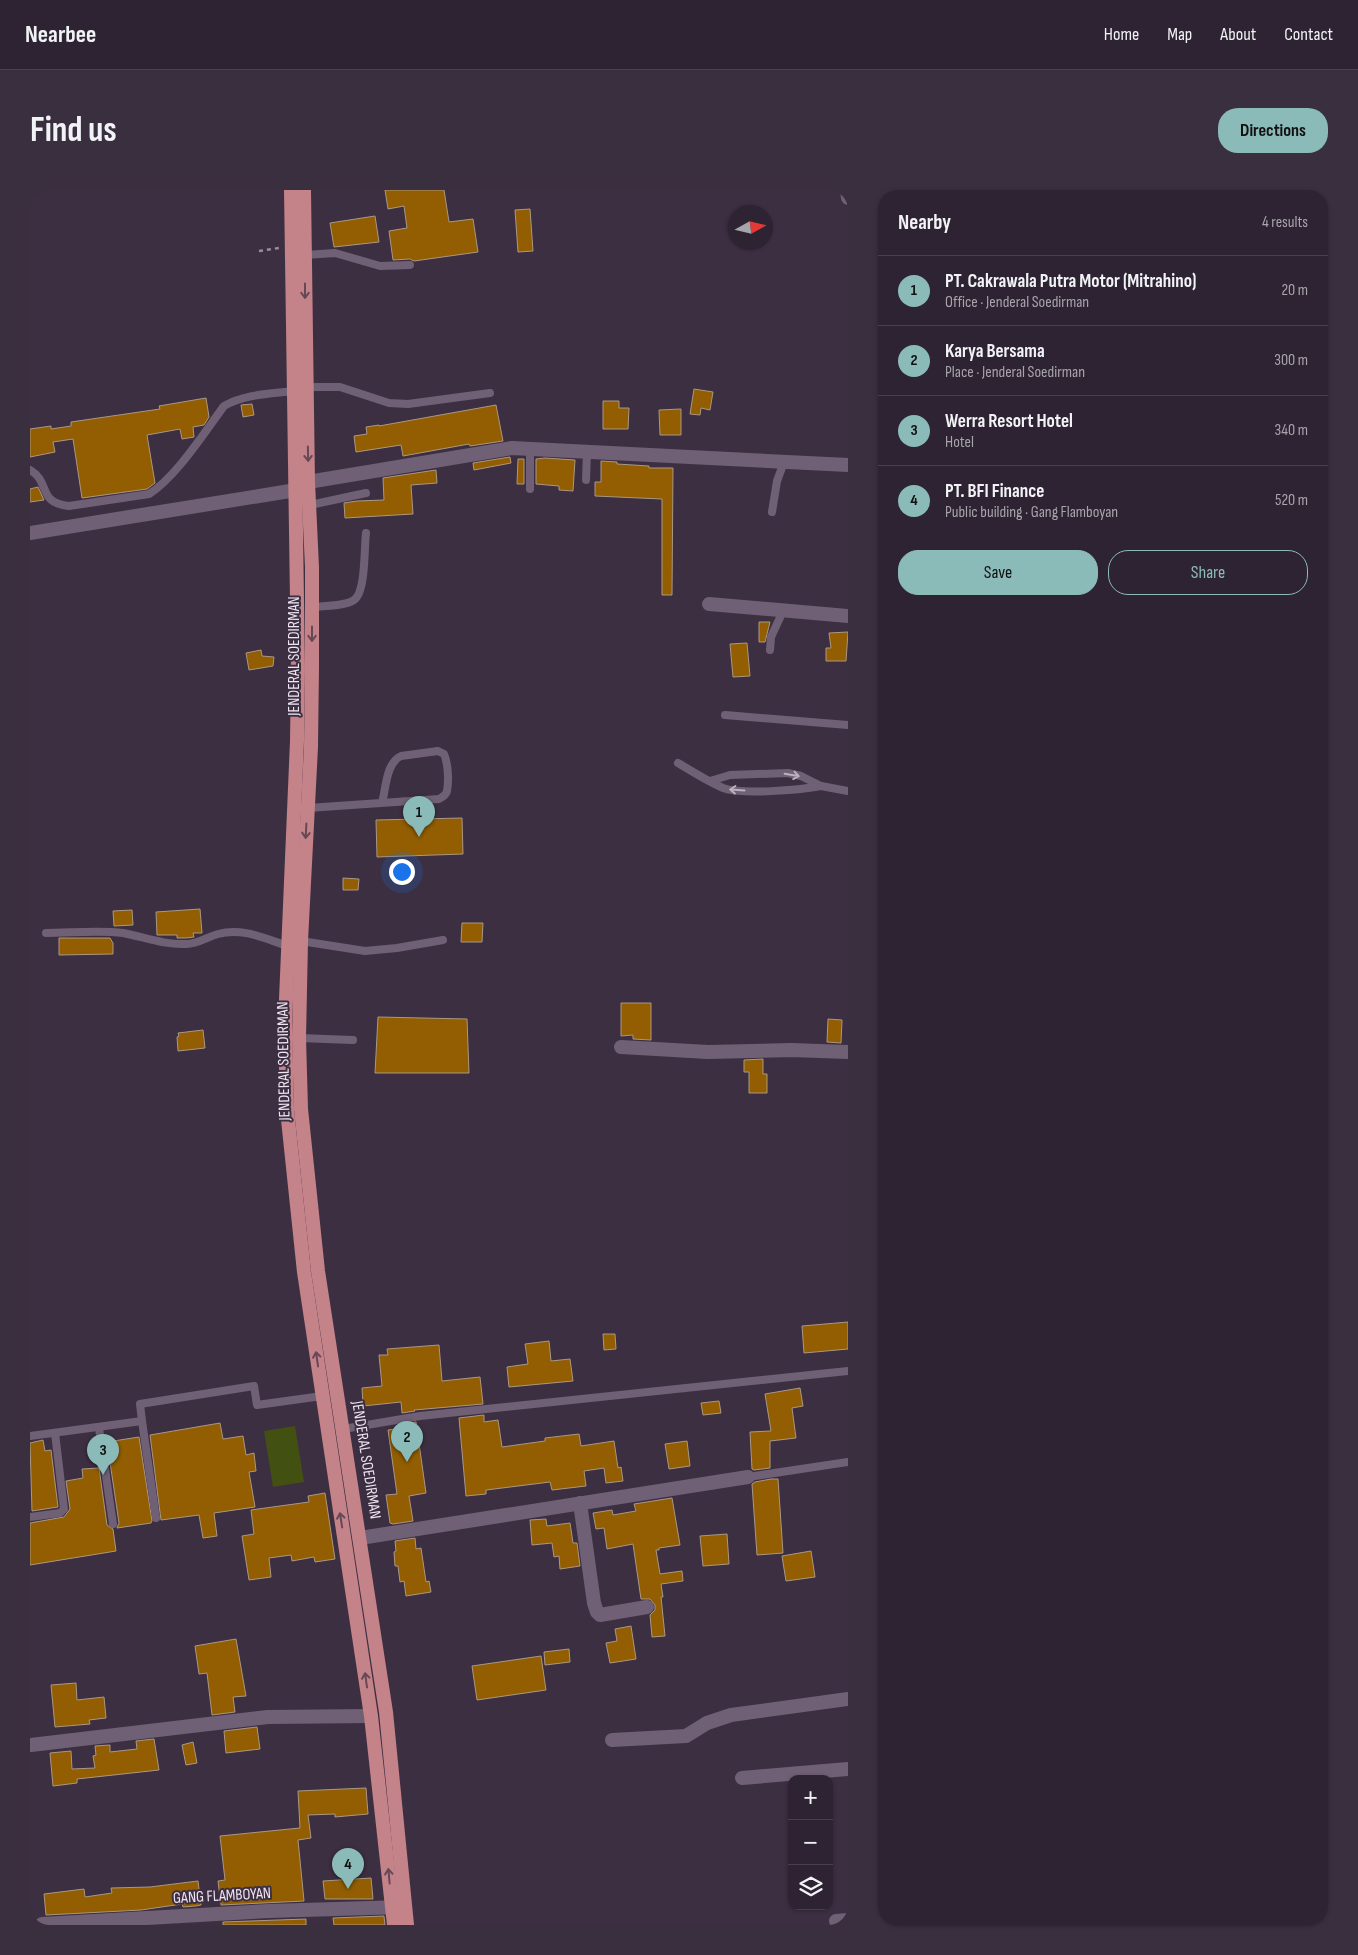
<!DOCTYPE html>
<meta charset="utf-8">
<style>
:root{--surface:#2e2332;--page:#3a2f3e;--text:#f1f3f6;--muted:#a7a4ac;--line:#49404d;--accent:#8bbbb9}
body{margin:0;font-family:"Sofia Sans Condensed",sans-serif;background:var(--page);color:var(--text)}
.controls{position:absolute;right:15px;bottom:15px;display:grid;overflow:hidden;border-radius:10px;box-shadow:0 1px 4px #0004}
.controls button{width:45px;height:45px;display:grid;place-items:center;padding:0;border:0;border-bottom:1px solid var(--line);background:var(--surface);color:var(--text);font:25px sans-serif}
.compass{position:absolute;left:698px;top:15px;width:45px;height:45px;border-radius:50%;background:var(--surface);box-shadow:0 1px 4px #0004;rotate:82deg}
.you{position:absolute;left:371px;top:681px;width:18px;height:18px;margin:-12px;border:4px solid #fff;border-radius:50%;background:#1a73e8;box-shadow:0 0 0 8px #1a73e833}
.badge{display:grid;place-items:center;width:32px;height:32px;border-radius:50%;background:var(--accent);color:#111;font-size:16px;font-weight:700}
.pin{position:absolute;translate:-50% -41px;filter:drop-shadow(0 1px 2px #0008)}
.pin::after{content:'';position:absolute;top:26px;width:18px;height:15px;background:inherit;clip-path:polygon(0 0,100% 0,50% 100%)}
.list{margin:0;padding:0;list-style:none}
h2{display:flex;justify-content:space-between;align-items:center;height:65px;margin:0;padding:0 20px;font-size:21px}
h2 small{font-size:16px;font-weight:400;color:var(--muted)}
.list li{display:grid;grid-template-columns:32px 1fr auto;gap:15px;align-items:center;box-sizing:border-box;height:70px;padding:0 20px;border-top:1px solid var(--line)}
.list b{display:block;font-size:19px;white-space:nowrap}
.list p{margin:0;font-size:16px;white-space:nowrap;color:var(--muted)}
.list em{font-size:16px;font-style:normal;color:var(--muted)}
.actions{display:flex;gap:10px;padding:15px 20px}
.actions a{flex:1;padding:11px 0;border:1px solid var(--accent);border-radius:20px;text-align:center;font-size:18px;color:var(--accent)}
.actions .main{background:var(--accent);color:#111}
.icon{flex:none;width:28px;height:28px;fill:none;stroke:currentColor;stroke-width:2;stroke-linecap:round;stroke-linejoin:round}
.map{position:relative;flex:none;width:818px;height:1735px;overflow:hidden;border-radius:20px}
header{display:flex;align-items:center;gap:30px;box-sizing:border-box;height:70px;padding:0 25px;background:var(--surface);border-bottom:1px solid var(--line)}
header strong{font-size:24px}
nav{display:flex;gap:28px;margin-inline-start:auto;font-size:18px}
.intro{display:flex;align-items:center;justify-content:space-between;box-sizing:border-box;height:120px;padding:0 30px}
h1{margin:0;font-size:35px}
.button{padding:12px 22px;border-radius:20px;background:var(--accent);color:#111;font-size:18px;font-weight:700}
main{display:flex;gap:30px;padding:0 30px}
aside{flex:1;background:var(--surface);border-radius:20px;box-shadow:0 1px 4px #0004}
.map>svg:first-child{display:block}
.green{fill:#425012}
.building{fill:#925e01;stroke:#aa9882}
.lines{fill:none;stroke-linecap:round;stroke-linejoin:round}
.path{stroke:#9a8e9e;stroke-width:2.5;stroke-dasharray:4 4;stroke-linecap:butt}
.service{stroke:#706075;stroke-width:8}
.minor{stroke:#706075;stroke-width:14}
.tertiary{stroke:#706075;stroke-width:14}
.trunk{stroke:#c48289;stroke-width:14}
.oneway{stroke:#664857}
.oneway2{stroke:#bcb0bf}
.labels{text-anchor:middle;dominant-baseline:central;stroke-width:4;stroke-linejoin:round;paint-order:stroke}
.street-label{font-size:16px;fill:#eee5f1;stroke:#3d2f42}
</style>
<header>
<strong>Nearbee</strong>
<nav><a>Home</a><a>Map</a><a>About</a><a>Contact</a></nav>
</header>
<div class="intro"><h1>Find us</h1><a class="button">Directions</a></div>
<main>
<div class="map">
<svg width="818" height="1735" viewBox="0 0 818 1735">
<rect width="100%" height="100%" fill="#3d2f42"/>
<polygon class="green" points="265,1236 274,1292 243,1297 234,1241"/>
<g class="building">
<polygon points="355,0 414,0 419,32 443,29 448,62 384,71 380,69 363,70 359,41 377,38 374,16 358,19"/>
<polygon points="500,19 503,61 488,62 485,20"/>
<polygon points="345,26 349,52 304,57 300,33"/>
<polygon points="664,199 683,202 680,220 671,218 670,225 660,224"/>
<polygon points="176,208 179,227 174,235 163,237 164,247 152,249 150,239 117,245 125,293 117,299 52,308 43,249 23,252 25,262 0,267 0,239 21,236 21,239 41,236 41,232 130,219 129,216"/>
<polygon points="573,211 589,211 589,218 599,218 598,239 573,239"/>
<polygon points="222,214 224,225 213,227 211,215"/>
<polygon points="466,215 473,251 440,256 439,254 373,266 371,255 326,262 324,246 337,244 336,237 349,235 349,236"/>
<polygon points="651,219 651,245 630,245 629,220"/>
<polygon points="480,267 481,273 444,280 443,273"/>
<polygon points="515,268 545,270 543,301 529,300 529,296 506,294 506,269"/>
<polygon points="488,269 494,269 494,294 487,294"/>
<polygon points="571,271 587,272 587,274 619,276 619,278 643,278 642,405 632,405 632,309 565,306 565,292 571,292"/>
<polygon points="406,280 407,293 381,295 383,324 315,328 314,313 327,311 354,310 353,288"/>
<polygon points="8,297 14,310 0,312 0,299"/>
<polygon points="729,432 740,432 735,452 729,452"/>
<polygon points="818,442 816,471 796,471 796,458 801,458 799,443"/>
<polygon points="717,453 720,486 703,487 700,454"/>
<polygon points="231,460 232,466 244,467 243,476 219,480 216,463"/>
<polygon points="432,628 433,664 347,667 346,630"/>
<polygon points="313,688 329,689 328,700 313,700"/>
<polygon points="170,719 172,743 163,743 164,747 156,748 147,748 147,745 127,745 126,722"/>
<polygon points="102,720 103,735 84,736 83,721"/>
<polygon points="432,733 453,733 452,752 431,752"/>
<polygon points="29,748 80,748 83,753 83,764 29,765"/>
<polygon points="591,813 621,813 621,850 603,849 603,845 591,846"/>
<polygon points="348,827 437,829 439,883 345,883"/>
<polygon points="798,829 812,830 811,853 797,852"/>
<polygon points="173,840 175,858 148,861 147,847 149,846 148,843"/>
<polygon points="733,869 733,884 737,884 737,903 719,903 719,882 714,882 714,870"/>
<polygon points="818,1132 818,1159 774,1163 772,1136"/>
<polygon points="573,1144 585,1144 586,1159 574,1160"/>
<polygon points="519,1151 521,1171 540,1169 543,1191 479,1197 477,1177 498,1174 495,1154"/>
<polygon points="409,1155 412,1191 450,1187 453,1214 384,1220 385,1221 372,1223 371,1212 333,1216 332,1198 352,1196 349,1165 358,1165 357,1159"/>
<polygon points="770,1198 773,1216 762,1218 766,1248 740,1251 740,1278 724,1280 722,1279 720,1242 741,1241 735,1204"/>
<polygon points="689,1211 691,1223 673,1225 671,1213"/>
<polygon points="454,1225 454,1232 468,1230 472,1257 515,1251 515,1248 549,1244 551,1256 584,1251 588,1278 591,1277 593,1291 576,1293 574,1278 554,1281 556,1296 522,1300 520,1292 456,1300 456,1304 436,1306 429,1228"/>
<polygon points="386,1232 396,1303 379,1306 383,1331 363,1334 360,1333 356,1305 367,1304 358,1240 374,1238 373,1234"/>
<polygon points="190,1233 193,1249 213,1246 216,1265 224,1263 226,1281 219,1282 225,1317 184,1323 187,1346 173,1348 169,1325 131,1330 120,1245"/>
<polygon points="109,1247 122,1331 121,1333 87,1338 89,1333 77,1252"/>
<polygon points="13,1250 15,1261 21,1260 28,1317 2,1321 0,1253"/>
<polygon points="657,1251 660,1276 639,1279 635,1254"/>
<polygon points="69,1278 77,1335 83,1339 86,1361 0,1375 0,1333 34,1327 40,1319 36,1291 53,1288 52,1279"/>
<polygon points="741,1289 748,1289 753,1363 727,1365 722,1294 725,1292"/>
<polygon points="295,1303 305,1369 285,1372 284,1367 262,1371 261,1365 239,1368 241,1387 219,1390 212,1346 224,1344 221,1320 279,1312 278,1306"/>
<polygon points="642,1308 650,1355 629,1358 629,1360 626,1360 630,1384 652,1381 653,1391 631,1394 633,1407 631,1407 635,1446 622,1447 620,1425 625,1420 625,1415 620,1409 611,1409 603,1354 577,1359 574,1338 566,1339 563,1323 582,1320 583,1325 606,1321 604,1314"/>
<polygon points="516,1329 517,1336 540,1333 543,1353 547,1353 550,1376 530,1379 529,1366 524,1367 522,1353 502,1355 500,1330"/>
<polygon points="697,1344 699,1374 673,1376 670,1346"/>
<polygon points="385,1348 386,1359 391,1358 396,1392 399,1391 401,1402 376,1406 374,1391 370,1392 368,1376 365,1376 364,1362 366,1361 365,1351"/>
<polygon points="781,1361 785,1387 756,1391 752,1366"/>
<polygon points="601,1436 606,1469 580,1473 576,1453 587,1451 585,1439"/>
<polygon points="206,1449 216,1506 203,1507 205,1522 182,1525 177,1483 169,1484 165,1456"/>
<polygon points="539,1459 540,1472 515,1475 514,1462"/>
<polygon points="511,1466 516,1500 447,1510 442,1476"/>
<polygon points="46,1493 47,1510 74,1507 76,1528 59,1530 60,1534 25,1537 21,1495"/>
<polygon points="227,1537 230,1559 196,1563 194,1541"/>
<polygon points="124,1549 129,1580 47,1589 47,1593 23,1596 20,1563 41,1561 42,1579 65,1578 63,1566 66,1565 65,1556 80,1555 80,1562 107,1559 106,1551"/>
<polygon points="163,1552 167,1573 156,1575 152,1555"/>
<polygon points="336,1598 338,1624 305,1627 305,1624 278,1625 281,1648 268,1650 274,1711 191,1715 188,1691 195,1690 190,1646 270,1638 268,1601"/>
<polygon points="341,1688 343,1709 295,1709 293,1691"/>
<polygon points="168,1691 171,1715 166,1716 153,1717 152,1714 111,1720 16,1725 14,1704 54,1699 55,1707 82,1703 81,1698 120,1697"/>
<polygon points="354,1726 355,1735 304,1735 303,1728"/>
<polygon points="276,1729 276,1735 193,1735 193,1732"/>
</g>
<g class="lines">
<polyline class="path" points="229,61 249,58"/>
<g class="service">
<polyline points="275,65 305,63 350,76 380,75"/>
<polyline points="277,197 310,197 359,213 378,214 460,203"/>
<path d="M0,280C21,292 7,313 39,316L119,304C146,287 174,243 194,216C215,204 240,204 264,201"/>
<polyline points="556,290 557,262"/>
<polyline points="500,299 500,259"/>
<polyline points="280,315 336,303"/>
<polyline points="742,322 747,291 754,272"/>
<path d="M282,417C293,416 316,416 324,410C336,402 334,358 336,343"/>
<polyline points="740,460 741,447 753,421"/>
<polyline points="695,525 818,535"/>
<path d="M648,573C663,582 677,591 693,598C712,605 769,600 791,596"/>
<polyline points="680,591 700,585 758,583 771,586 791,596 818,601"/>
<path d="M278,618L409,609C413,607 416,605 417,601C419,590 418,573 414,564L408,561L371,566C356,573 356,598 352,613"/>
<path d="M16,743C40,743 69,740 93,743C114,747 134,755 156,754C168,754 177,747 188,744C213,737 235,749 258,756"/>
<polyline points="271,751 335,761 367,758 413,750"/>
<polyline points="269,848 323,850"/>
<polyline points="112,1231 126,1328"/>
<polyline points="69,1238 83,1334"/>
<polyline points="313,1239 390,1226 818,1181"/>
<polyline points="0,1246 112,1231 110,1214 224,1196 227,1215 292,1206"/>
<polyline points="718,1287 818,1272"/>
<polyline points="0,1327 30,1323 34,1319 25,1243"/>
</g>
<g class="minor">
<polyline points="278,292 482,258 818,275"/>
<polyline points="0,343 266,300"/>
<polyline points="679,414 818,426"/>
<polyline points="591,857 678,862 761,860 818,862"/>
<polyline points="550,1313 564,1413 567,1422 570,1425 617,1417"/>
<polyline points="330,1348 718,1287"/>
<polyline points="582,1550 656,1546 677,1533 701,1525 818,1509"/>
<polyline points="1,1555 238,1527 341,1526"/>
<polyline points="712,1588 818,1579"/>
<polyline points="806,1731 818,1730"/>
<polyline points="12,1734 239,1721 374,1717"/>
</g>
<polyline class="tertiary" points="817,0 818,8"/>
<g class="trunk">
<polyline points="261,0 268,478 267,551 255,833 257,920 274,1082 341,1526 364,1735"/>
<polyline points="274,0 278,292 282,377 282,478 281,557 271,751 269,848 271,919 288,1081 356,1522 377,1735"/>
</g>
</g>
<defs><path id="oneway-shaft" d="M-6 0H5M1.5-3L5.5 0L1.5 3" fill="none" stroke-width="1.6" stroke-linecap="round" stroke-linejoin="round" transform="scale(1.25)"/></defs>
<g class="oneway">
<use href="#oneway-shaft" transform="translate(275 101) rotate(90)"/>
<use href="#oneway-shaft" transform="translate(278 264) rotate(89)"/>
<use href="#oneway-shaft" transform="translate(282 444) rotate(90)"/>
<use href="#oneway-shaft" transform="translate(276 641) rotate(93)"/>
<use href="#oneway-shaft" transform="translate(287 1169) rotate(-98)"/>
<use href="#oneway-shaft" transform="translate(311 1330) rotate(-99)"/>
<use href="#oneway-shaft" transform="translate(336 1490) rotate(-98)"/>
<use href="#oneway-shaft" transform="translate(359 1686) rotate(-95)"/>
</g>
<g class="oneway2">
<use href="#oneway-shaft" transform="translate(762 585) rotate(10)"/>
<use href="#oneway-shaft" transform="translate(707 600) rotate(-176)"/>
</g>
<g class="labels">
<g class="street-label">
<text transform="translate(264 466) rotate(-90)">JENDERAL SOEDIRMAN</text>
<text transform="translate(254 871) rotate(-91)">JENDERAL SOEDIRMAN</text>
<text transform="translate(336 1270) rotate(81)">JENDERAL SOEDIRMAN</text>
<text transform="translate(192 1706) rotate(-3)">GANG FLAMBOYAN</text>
</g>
</g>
</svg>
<div class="controls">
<button>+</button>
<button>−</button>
<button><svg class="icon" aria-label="layers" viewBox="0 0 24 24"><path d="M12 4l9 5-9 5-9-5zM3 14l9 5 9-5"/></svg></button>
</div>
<svg class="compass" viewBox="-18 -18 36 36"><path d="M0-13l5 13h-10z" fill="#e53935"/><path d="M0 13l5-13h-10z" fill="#a7a4ac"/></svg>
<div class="you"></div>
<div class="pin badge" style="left:389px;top:647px">1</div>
<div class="pin badge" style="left:377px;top:1272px">2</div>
<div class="pin badge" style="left:73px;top:1285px">3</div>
<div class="pin badge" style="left:318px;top:1699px">4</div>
</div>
<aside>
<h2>Nearby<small>4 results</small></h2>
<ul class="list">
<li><span class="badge">1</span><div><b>PT. Cakrawala Putra Motor (Mitrahino)</b><p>Office · Jenderal Soedirman</p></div><em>20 m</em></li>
<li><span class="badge">2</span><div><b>Karya Bersama</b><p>Place · Jenderal Soedirman</p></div><em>300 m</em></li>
<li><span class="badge">3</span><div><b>Werra Resort Hotel</b><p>Hotel</p></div><em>340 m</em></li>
<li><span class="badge">4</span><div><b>PT. BFI Finance</b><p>Public building · Gang Flamboyan</p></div><em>520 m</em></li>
</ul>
<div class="actions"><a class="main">Save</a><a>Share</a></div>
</aside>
</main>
